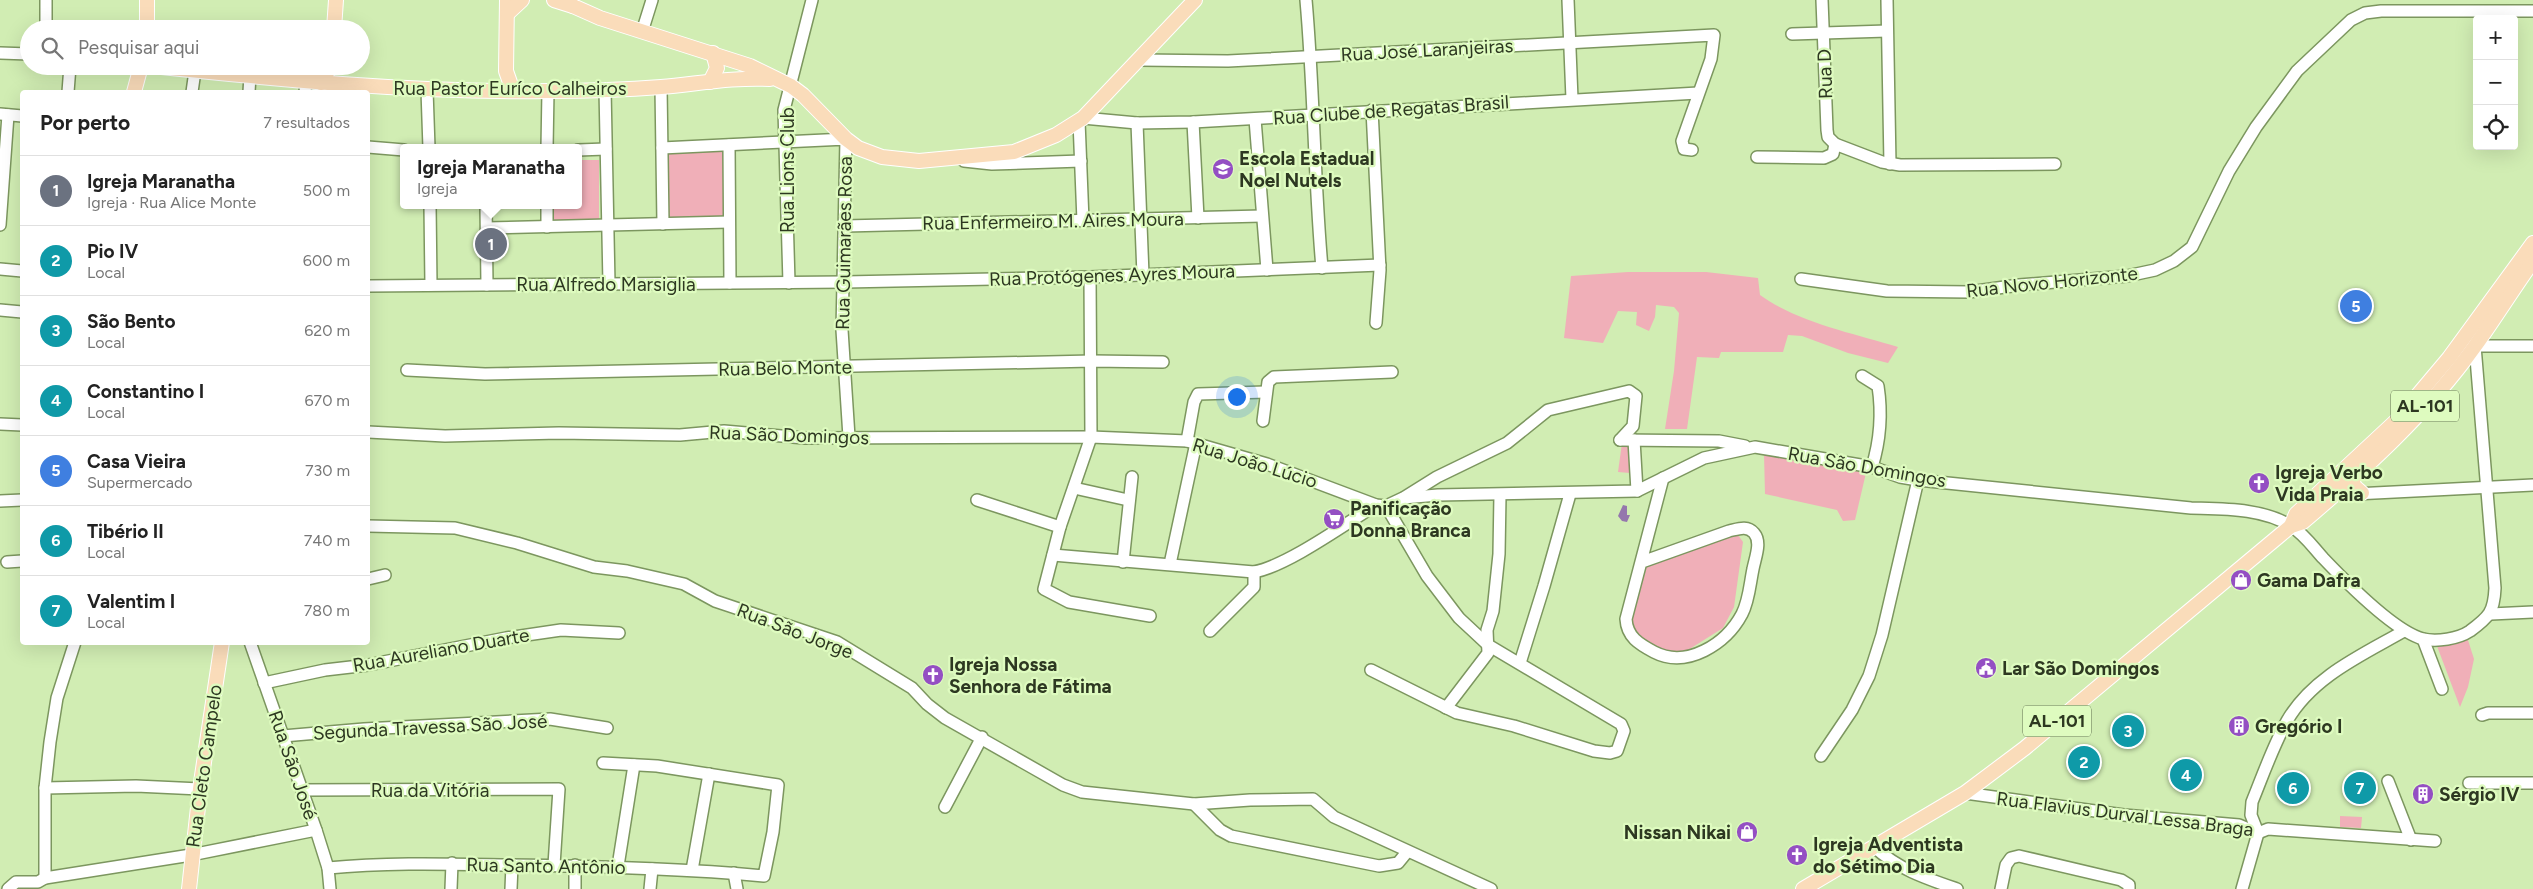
<!DOCTYPE html>
<html lang="pt">
<meta charset="utf-8">
<style>
:root{--surface:#fff;--page:#f6f6f6;--text:#222;--muted:#767676;--line:#e0e0e0;--accent:#944fc3}
body{margin:0;font-family:Figtree,sans-serif;background:var(--page);color:var(--text)}
.controls{position:absolute;right:15px;top:15px;display:grid;overflow:hidden;border-radius:5px;box-shadow:0 5px 20px #0002}
.controls button{width:45px;height:45px;display:grid;place-items:center;padding:0;border:0;border-bottom:1px solid var(--line);background:var(--surface);color:var(--text);font:25px sans-serif}
.you{position:absolute;left:1236px;top:396px;width:18px;height:18px;margin:-12px;border:4px solid #fff;border-radius:50%;background:#1a73e8;box-shadow:0 0 0 8px #1a73e833}
.badge{display:grid;place-items:center;width:32px;height:32px;border-radius:50%;background:var(--accent);color:#fff;font-size:16px;font-weight:700}
.pin{position:absolute;translate:-50% -50%;border:2px solid #fff;box-shadow:0 1px 5px #0006}
.popup{position:absolute;left:400px;top:144px;width:182px;height:65px;box-sizing:border-box;display:grid;place-content:center;border-radius:5px;background:var(--surface);filter:drop-shadow(0 1px 4px #0005);font-size:16px;white-space:nowrap;color:var(--muted)}
.popup b{font-size:19px;color:var(--text)}
.popup::after{content:'';position:absolute;left:50%;top:100%;margin-left:-10px;border:10px solid transparent;border-top-color:var(--surface)}
.list{margin:0;padding:0;list-style:none}
h2{display:flex;justify-content:space-between;align-items:center;height:65px;margin:0;padding:0 20px;font-size:21px}
h2 small{font-size:16px;font-weight:400;color:var(--muted)}
.list li{display:grid;grid-template-columns:32px 1fr auto;gap:15px;align-items:center;box-sizing:border-box;height:70px;padding:0 20px;border-top:1px solid var(--line)}
.list b{display:block;font-size:19px;white-space:nowrap}
.list p{margin:0;font-size:16px;white-space:nowrap;color:var(--muted)}
.list em{font-size:16px;font-style:normal;color:var(--muted)}
.icon{flex:none;width:28px;height:28px;fill:none;stroke:currentColor;stroke-width:2;stroke-linecap:round;stroke-linejoin:round}
.map{position:relative;flex:none;width:2533px;height:889px;overflow:hidden}
.search{position:absolute;background:var(--surface);box-shadow:0 5px 20px #0002;left:20px;top:20px;width:350px;height:55px;display:flex;align-items:center;gap:12px;box-sizing:border-box;padding:0 18px;border-radius:28px;color:var(--muted);font-size:19px}
.panel{position:absolute;background:var(--surface);box-shadow:0 5px 20px #0002;left:20px;top:90px;width:350px;height:555px;border-radius:5px}
.map>svg:first-child{display:block}
.green{fill:#f0afb8}
.water{fill:#9577ad}
.lines{fill:none;stroke-linecap:round;stroke-linejoin:round}
.minor-casing{stroke:#7c965f;stroke-width:14}
.major-casing{stroke:#fff;stroke-width:16}
.minor{stroke:#fff;stroke-width:11}
.major{stroke:#fadcba;stroke-width:14}
.labels{text-anchor:middle;dominant-baseline:central;stroke-width:4.5;stroke-linejoin:round;paint-order:stroke}
.shield{fill:#defbbf;stroke:#627250;stroke-width:1}
.shield-label{font-size:18px;font-weight:bold;fill:#2d3821}
.street-label{font-size:19px;fill:#2d3821;stroke:#defbbf}
.poi-label{font-size:19px;font-weight:bold;fill:#2d3821;stroke:#defbbf;text-anchor:start}
</style>
<div class="map">
<svg width="2533" height="889" viewBox="0 0 2533 889">
<rect width="100%" height="100%" fill="#d1edb3"/>
<g class="green">
<polygon points="725,149 726,221 668,221 667,150"/>
<polygon points="579,160 599,160 599,221 549,221 549,205 578,205"/>
<path d="M1628,272H1706L1758,278L1760,295C1799,323 1853,333 1898,347L1888,363L1848,353L1802,336L1788,335L1783,352H1721L1719,358L1697,357L1687,429H1665L1674,371L1679,313L1674,307L1656,305L1655,317L1649,331L1636,325L1637,312L1618,311L1603,343L1564,338L1571,276Z"/>
<polygon points="1622,443 1631,443 1630,473 1618,472"/>
<polygon points="1764,454 1866,473 1855,520 1843,521 1837,510 1765,494"/>
<polygon points="1738,535 1743,542 1734,607 1723,628 1688,650 1674,654 1649,647 1628,629 1641,572 1648,565"/>
<polygon points="2467,637 2474,659 2468,687 2460,707 2437,646"/>
<polygon points="2340,816 2362,817 2361,828 2340,827"/>
</g>
<polygon class="water" points="1623,505 1627,506 1627,515 1630,515 1627,522 1622,521 1618,516"/>
<g class="lines">
<g class="minor-casing">
<g id="minor">
<polyline points="46,0 46,29"/>
<path d="M1306,0C1314,89 1314,179 1322,268"/>
<polyline points="1568,0 1572,99"/>
<polyline points="1822,0 1827,130 1828,137 1835,144"/>
<polyline points="1887,0 1890,164"/>
<polyline points="642,32 652,0"/>
<polyline points="1792,34 1887,31"/>
<polyline points="0,53 29,54"/>
<polyline points="1140,60 1228,61 1714,35 1711,59 1682,141 1684,149 1692,150"/>
<polyline points="661,87 663,224"/>
<polyline points="605,89 609,284"/>
<polyline points="427,90 429,148"/>
<polyline points="68,92 70,66"/>
<polyline points="192,92 195,71"/>
<polyline points="249,92 250,75"/>
<polyline points="305,92 306,82"/>
<polyline points="1372,110 1380,270 1376,323"/>
<polyline points="0,114 22,116"/>
<polyline points="1083,118 1137,123 1193,122 1698,93"/>
<polyline points="1255,119 1267,270"/>
<polyline points="1079,121 1083,221"/>
<polyline points="1193,122 1198,218"/>
<polyline points="1137,123 1143,275"/>
<polyline points="729,145 730,283"/>
<polyline points="368,147 404,150"/>
<polyline points="547,148 548,91"/>
<polyline points="662,148 846,139 842,330 849,437"/>
<polyline points="578,150 606,149"/>
<polyline points="1757,157 1824,158 1833,154 1835,144 1882,162 1900,165 2055,164"/>
<polyline points="964,161 992,164 1081,161"/>
<polyline points="430,205 431,285"/>
<polyline points="486,205 487,285"/>
<polyline points="0,225 8,115"/>
<polyline points="845,226 1262,216"/>
<polyline points="547,227 547,205"/>
<polyline points="487,228 729,222"/>
<polyline points="0,269 22,271"/>
<polyline points="1090,277 1091,437 1060,527 1044,589 1069,602 1150,616"/>
<polyline points="1801,279 1887,291 1969,292 2019,285 2127,276 2155,270 2174,261 2192,247 2229,171 2256,127 2297,71 2351,20 2365,13 2381,11 2533,11"/>
<polyline points="789,283 784,110 812,0"/>
<polyline points="368,286 845,282 1090,277 1380,265"/>
<polyline points="0,310 22,312"/>
<polyline points="407,370 485,374 1092,361 1163,362"/>
<path d="M1862,376L1878,386C1882,412 1880,441 1872,467"/>
<polyline points="1263,421 1268,382 1274,377 1392,372"/>
<polyline points="0,424 22,425"/>
<polyline points="368,432 445,436 559,433 680,435 724,431 804,438 1091,437 1187,441 1267,464 1376,505 1386,506"/>
<polyline points="1620,440 1719,441 1745,446"/>
<polyline points="1634,440 1637,491"/>
<polyline points="1187,441 1194,402 1198,394 1266,392"/>
<polyline points="1074,488 1128,500"/>
<polyline points="2335,495 2533,485"/>
<polyline points="1405,497 1437,477 1507,443 1548,410 1629,391 1636,396 1633,426 1620,440"/>
<polyline points="977,500 1060,527"/>
<polyline points="0,501 22,500"/>
<path d="M1386,506L1403,498L1438,495L1637,491L1704,458L1755,447L1872,467L1900,477L1918,480L2191,508C2224,509 2262,508 2291,526C2304,534 2313,547 2323,558C2344,580 2394,631 2423,639C2437,642 2458,639 2470,631C2489,617 2494,612 2495,588L2475,346H2533"/>
<polyline points="368,526 455,528 517,543 594,567 627,571 684,584 715,601 837,642 912,688 927,704 945,718 1063,785 1082,792 1194,804 1250,800 1313,799 1334,817 1491,889"/>
<path d="M1053,555L1254,572C1287,566 1345,524 1376,505"/>
<polyline points="7,562 22,561"/>
<polyline points="1123,562 1132,477"/>
<path d="M1642,562L1729,531C1738,529 1747,525 1754,533C1762,542 1755,558 1753,569C1750,583 1749,601 1742,614C1726,644 1687,669 1654,652C1639,644 1627,637 1626,619L1663,478"/>
<polyline points="1170,564 1196,443"/>
<polyline points="368,579 385,575"/>
<polyline points="2491,614 2533,612"/>
<polyline points="1210,631 1254,587 1254,572"/>
<polyline points="2423,639 2442,689"/>
<polyline points="250,642 316,830 328,868 330,889"/>
<polyline points="1520,663 1544,586 1570,494"/>
<polyline points="1371,670 1457,713 1514,726 1594,751 1610,753 1617,751 1624,731 1621,724 1488,645 1459,618 1427,576 1386,506"/>
<polyline points="264,683 325,670 368,665 506,638 561,630 619,633"/>
<polyline points="1446,708 1488,653 1487,630 1493,611 1499,554 1500,495"/>
<polyline points="2482,715 2488,713 2533,713"/>
<polyline points="283,736 364,729 550,719 607,728"/>
<polyline points="1821,756 1852,710 1869,676 1882,635 1918,480"/>
<polyline points="2388,781 2411,840"/>
<polyline points="2469,783 2533,783"/>
<polyline points="45,788 136,786 200,789"/>
<polyline points="302,790 559,789 554,865"/>
<polyline points="1965,793 2124,815 2239,825 2258,833 2268,829 2435,841"/>
<polyline points="1194,804 1220,830 1231,836 1379,866 1398,863 1407,852"/>
<polyline points="945,807 982,737"/>
<path d="M1874,847C1900,870 1925,878 1957,889"/>
<polyline points="618,866 634,765"/>
<path d="M328,868C389,862 449,864 510,865C595,866 679,868 764,876L773,832L778,785L657,766L603,763"/>
<polyline points="692,870 709,774"/>
<polyline points="734,873 737,889"/>
<polyline points="45,878 45,788 50,742 57,698 75,642"/>
<polyline points="8,889 16,882 38,882 45,878 191,855 316,830"/>
<polyline points="451,889 452,863"/>
<polyline points="511,889 512,865"/>
<polyline points="575,889 575,865"/>
<polyline points="650,889 652,869"/>
<polyline points="2001,889 2006,865 2011,858 2019,856 2121,880 2129,885 2129,889"/>
<path d="M2242,889L2258,833L2251,815L2252,802C2263,775 2273,746 2287,721C2312,677 2362,655 2404,631"/>
</g>
</g>
<g class="major-casing">
<g id="major">
<polyline points="147,0 147,29"/>
<polyline points="507,0 506,71 513,91"/>
<polyline points="554,0 573,6"/>
<polyline points="567,0 573,6 600,18 750,66 791,86 803,95 846,139 858,148 882,157 919,161 1014,152 1056,135 1083,118 1195,0"/>
<polyline points="508,13 522,0"/>
<polyline points="334,29 336,0"/>
<path d="M152,66C283,80 415,93 547,91C585,91 623,90 661,87C697,84 733,77 770,79"/>
<polyline points="710,82 717,68 713,53"/>
<polyline points="321,83 331,66"/>
<polyline points="134,92 141,66"/>
<polyline points="2351,471 2354,486 2362,493"/>
<polyline points="2291,526 2296,514 2396,421 2449,358 2533,243"/>
<polyline points="189,889 200,789 222,642"/>
<path d="M1803,889L1965,793L2025,748L2291,526L2303,522C2365,469 2427,413 2475,346C2495,318 2513,289 2533,261"/>
</g>
</g>
<use href="#minor" class="minor"/>
<use href="#major" class="major"/>
</g>
<defs>
<g id="school-disc" transform="scale(1.125)"><circle r="9.5" fill="#944fc3" stroke="#defbbf"/><path d="M0-5L7-2L0 1L-7-2ZM-4 1L0 2.5L4 1V4Q0 6-4 4Z" fill="#fff"/></g>
<g id="church-disc" transform="scale(1.125)"><circle r="9.5" fill="#944fc3" stroke="#defbbf"/><path d="M-1.2-6h2.4v3.5h3.3v2.4h-3.3V6h-2.4V-.1h-3.3v-2.4h3.3Z" fill="#fff"/></g>
<g id="supermarket-disc" transform="scale(1.125)"><circle r="9.5" fill="#944fc3" stroke="#defbbf"/><path d="M-6-5.5h2.5l.6 2H6L4.5 2H-2.5L-4.4-4H-6ZM-1.5 3.2a1.3 1.3 0 1 0 .1 0ZM3 3.2a1.3 1.3 0 1 0 .1 0Z" fill="#fff"/></g>
<g id="shop-disc" transform="scale(1.125)"><circle r="9.5" fill="#944fc3" stroke="#defbbf"/><path d="M-5-2.5h2.3a2.7 3.5 0 0 1 5.4 0H5L5.5 6h-11ZM-1.5-2.5h3a1.5 2.3 0 0 0-3 0Z" fill="#fff"/></g>
<g id="civic-disc" transform="scale(1.125)"><circle r="9.5" fill="#944fc3" stroke="#defbbf"/><path d="M-.6-6.5H3V-4.5H.6V-3L4-1V1h2V6H-6V1h2V-1L-.6-3ZM-1.2 2.5V6h2.4V2.5Z" fill="#fff"/></g>
<g id="building-disc" transform="scale(1.125)"><circle r="9.5" fill="#944fc3" stroke="#defbbf"/><path d="M-4-6H4V6H1V3H-1V6H-4ZM-2.5-4.3h1.7v1.8h-1.7ZM.8-4.3h1.7v1.8H.8ZM-2.5-1h1.7V.8h-1.7ZM.8-1h1.7V.8H.8Z" fill="#fff"/></g>
</defs>
<g fill-rule="evenodd">
<use href="#school-disc" x="1223" y="169"/>
<use href="#church-disc" x="2259" y="483"/>
<use href="#supermarket-disc" x="1334" y="519"/>
<use href="#shop-disc" x="2241" y="580"/>
<use href="#civic-disc" x="1986" y="668"/>
<use href="#church-disc" x="933" y="675"/>
<use href="#building-disc" x="2239" y="726"/>
<use href="#building-disc" x="2423" y="794"/>
<use href="#shop-disc" x="1747" y="832"/>
<use href="#church-disc" x="1797" y="855"/>
</g>
<g class="labels">
<g class="shield">
<rect x="2391" y="390.5" width="68" height="31" rx="4"/>
<rect x="2023" y="705.5" width="68" height="31" rx="4"/>
</g>
<g class="shield-label">
<text x="2425" y="406">AL-101</text>
<text x="2057" y="721">AL-101</text>
</g>
<g class="street-label">
<text transform="translate(1427 50) rotate(-3)">Rua José Laranjeiras</text>
<text transform="translate(1825 74) rotate(-92)">Rua D</text>
<text x="510" y="88">Rua Pastor Euríco Calheiros</text>
<text transform="translate(1391 110) rotate(-4)">Rua Clube de Regatas Brasil</text>
<text transform="translate(787 170) rotate(-90)">Rua Lions Club</text>
<text transform="translate(1053 221) rotate(-1)">Rua Enfermeiro M. Aires Moura</text>
<text transform="translate(844 243) rotate(-89)">Rua Guimarães Rosa</text>
<text transform="translate(1112 275) rotate(-2)">Rua Protógenes Ayres Moura</text>
<text transform="translate(2052 282) rotate(-6)">Rua Novo Horizonte</text>
<text x="606" y="284">Rua Alfredo Marsiglia</text>
<text transform="translate(785 368) rotate(-1)">Rua Belo Monte</text>
<text transform="translate(789 435) rotate(2)">Rua São Domingos</text>
<text transform="translate(1255 463) rotate(17)">Rua João Lúcio</text>
<text transform="translate(1867 467) rotate(10)">Rua São Domingos</text>
<text transform="translate(795 631) rotate(21)">Rua São Jorge</text>
<text transform="translate(441 650) rotate(-10)">Rua Aureliano Duarte</text>
<text transform="translate(430 727) rotate(-3)">Segunda Travessa São José</text>
<text transform="translate(293 765) rotate(71)">Rua São José</text>
<text transform="translate(204 766) rotate(-82)">Rua Cleto Campelo</text>
<text x="430" y="790">Rua da Vitória</text>
<text transform="translate(2125 814) rotate(7)">Rua Flavius Durval Lessa Braga</text>
<text transform="translate(546 866) rotate(1)">Rua Santo Antônio</text>
</g>
<g class="poi-label">
<text x="1239" y="158">Escola Estadual<tspan x="1239" dy="22">Noel Nutels</tspan></text>
<text x="2275" y="472">Igreja Verbo<tspan x="2275" dy="22">Vida Praia</tspan></text>
<text x="1350" y="508">Panificação<tspan x="1350" dy="22">Donna Branca</tspan></text>
<text x="2257" y="580">Gama Dafra</text>
<text x="949" y="664">Igreja Nossa<tspan x="949" dy="22">Senhora de Fátima</tspan></text>
<text x="2002" y="668">Lar São Domingos</text>
<text x="2255" y="726">Gregório I</text>
<text x="2439" y="794">Sérgio IV</text>
<text x="1731" y="832" text-anchor="end">Nissan Nikai</text>
<text x="1813" y="844">Igreja Adventista<tspan x="1813" dy="22">do Sétimo Dia</tspan></text>
</g>
</g>
</svg>
<div class="controls">
<button>+</button>
<button>−</button>
<button><svg class="icon" aria-label="locate" viewBox="0 0 24 24"><circle cx="12" cy="12" r="6"/><path d="M12 2v4M12 18v4M2 12h4M18 12h4"/></svg></button>
</div>
<div class="you"></div>
<div class="pin badge" style="left:491px;top:244px;background:#6b7280">1</div>
<div class="popup"><b>Igreja Maranatha</b>Igreja</div>
<div class="pin badge" style="left:2084px;top:762px;background:#0f9aa8">2</div>
<div class="pin badge" style="left:2128px;top:731px;background:#0f9aa8">3</div>
<div class="pin badge" style="left:2186px;top:775px;background:#0f9aa8">4</div>
<div class="pin badge" style="left:2356px;top:306px;background:#3f7fe0">5</div>
<div class="pin badge" style="left:2293px;top:788px;background:#0f9aa8">6</div>
<div class="pin badge" style="left:2360px;top:788px;background:#0f9aa8">7</div>
<div class="search"><svg class="icon" aria-label="search" viewBox="0 0 24 24"><circle cx="10" cy="10" r="6"/><path d="M15 15l6 6"/></svg>Pesquisar aqui</div>
<section class="panel">
<h2>Por perto<small>7 resultados</small></h2>
<ul class="list">
<li><span class="badge" style="background:#6b7280">1</span><div><b>Igreja Maranatha</b><p>Igreja · Rua Alice Monte</p></div><em>500 m</em></li>
<li><span class="badge" style="background:#0f9aa8">2</span><div><b>Pio IV</b><p>Local</p></div><em>600 m</em></li>
<li><span class="badge" style="background:#0f9aa8">3</span><div><b>São Bento</b><p>Local</p></div><em>620 m</em></li>
<li><span class="badge" style="background:#0f9aa8">4</span><div><b>Constantino I</b><p>Local</p></div><em>670 m</em></li>
<li><span class="badge" style="background:#3f7fe0">5</span><div><b>Casa Vieira</b><p>Supermercado</p></div><em>730 m</em></li>
<li><span class="badge" style="background:#0f9aa8">6</span><div><b>Tibério II</b><p>Local</p></div><em>740 m</em></li>
<li><span class="badge" style="background:#0f9aa8">7</span><div><b>Valentim I</b><p>Local</p></div><em>780 m</em></li>
</ul>
</section>
</div>
